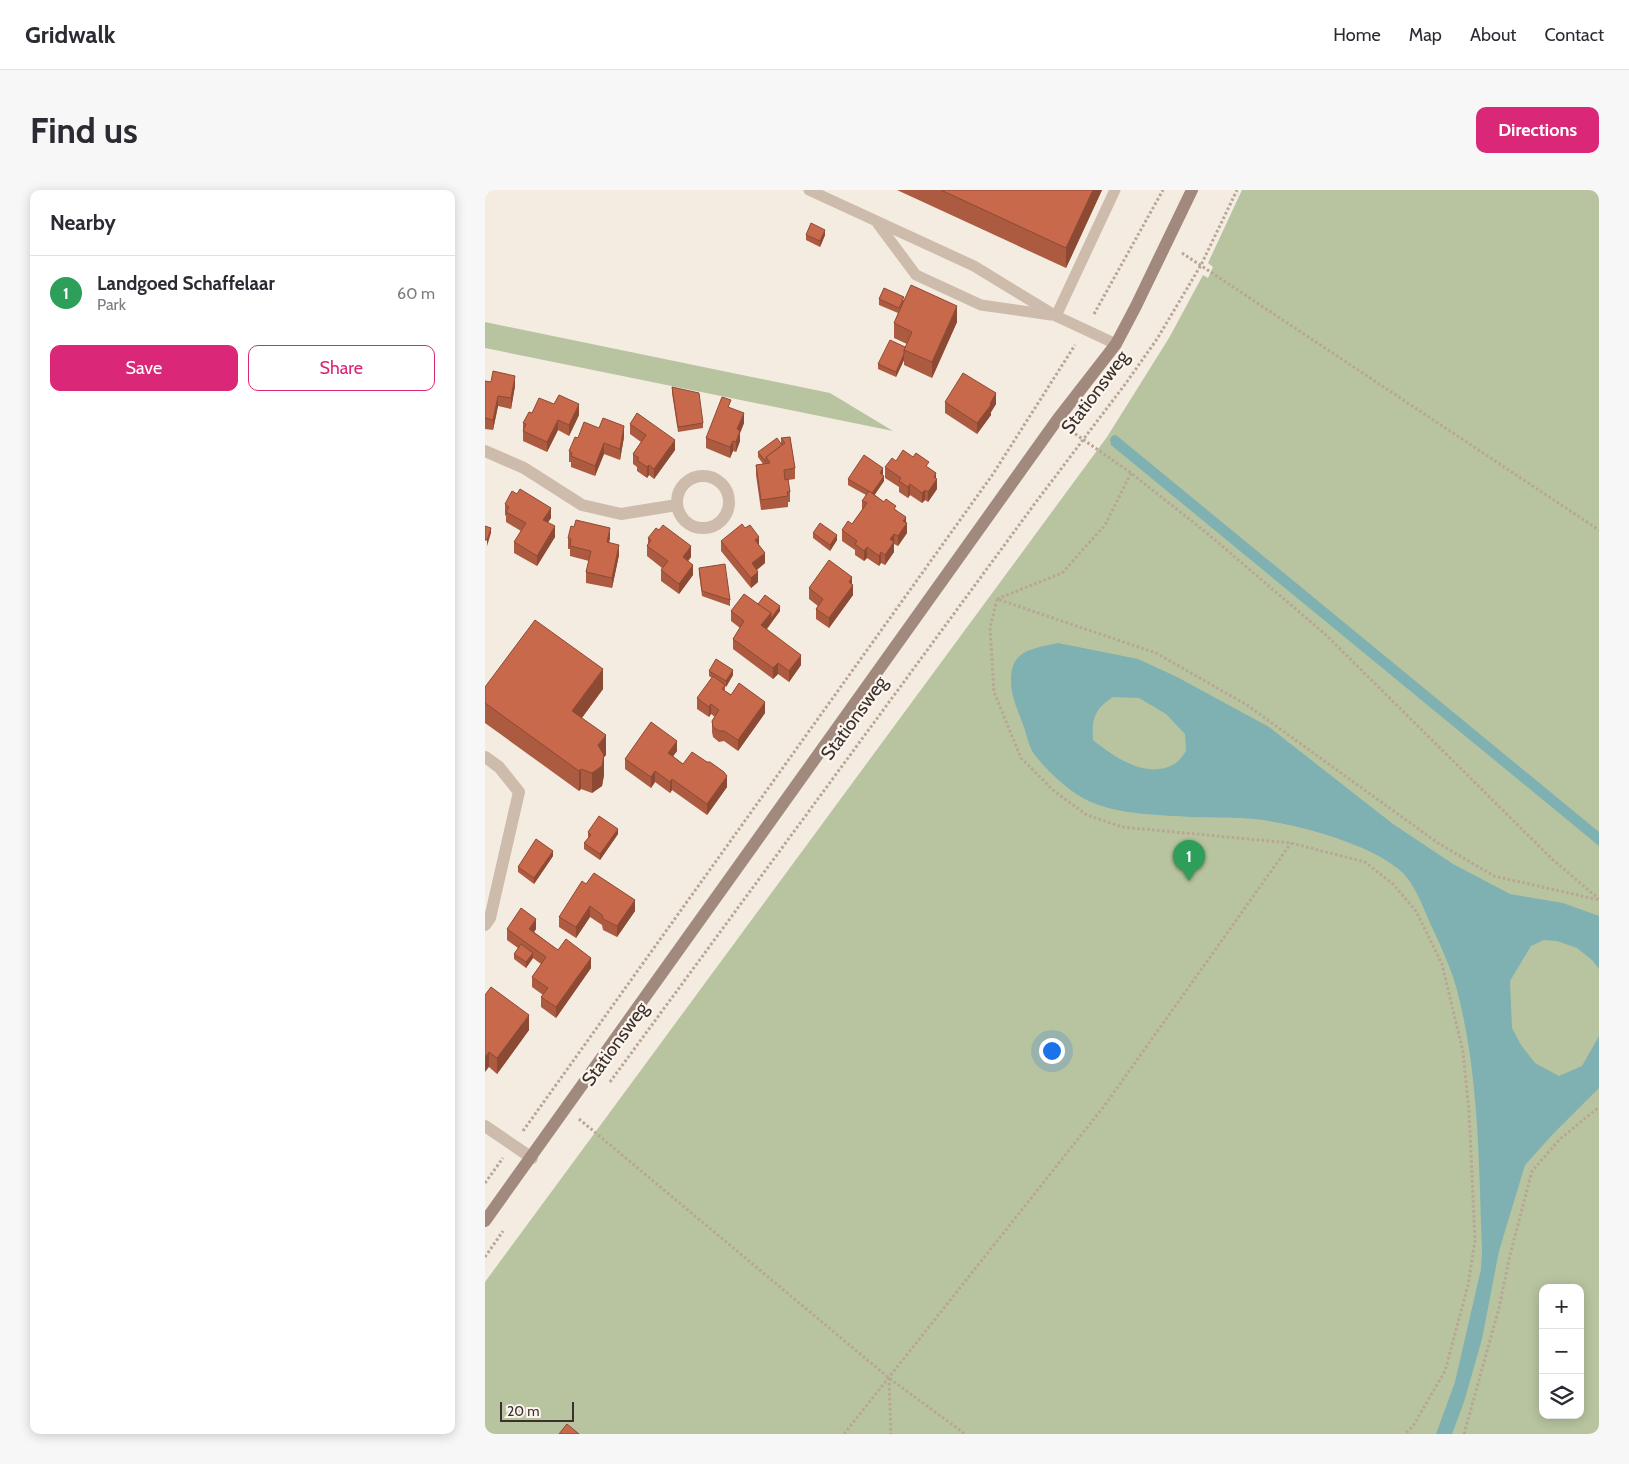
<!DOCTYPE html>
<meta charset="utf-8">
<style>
:root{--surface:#fff;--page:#f7f7f7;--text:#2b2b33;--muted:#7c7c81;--line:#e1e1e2;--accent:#db2777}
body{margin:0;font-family:Cabin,sans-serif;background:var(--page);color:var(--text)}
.controls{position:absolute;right:15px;bottom:15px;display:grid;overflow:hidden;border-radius:10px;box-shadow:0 2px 12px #0003}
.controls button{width:45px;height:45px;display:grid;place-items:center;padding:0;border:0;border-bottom:1px solid var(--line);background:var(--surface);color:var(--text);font:25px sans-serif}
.scale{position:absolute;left:15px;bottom:12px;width:74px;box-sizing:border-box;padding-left:5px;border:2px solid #3b302b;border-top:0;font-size:14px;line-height:18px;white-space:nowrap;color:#3b302b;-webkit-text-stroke:4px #fbf5ee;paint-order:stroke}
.you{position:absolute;left:566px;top:860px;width:18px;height:18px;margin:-12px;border:4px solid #fff;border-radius:50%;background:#1a73e8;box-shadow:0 0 0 8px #1a73e833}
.badge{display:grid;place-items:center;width:32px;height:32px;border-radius:50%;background:var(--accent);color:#fff;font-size:16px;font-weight:700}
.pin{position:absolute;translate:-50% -41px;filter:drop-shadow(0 1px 2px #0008)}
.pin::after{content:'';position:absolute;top:26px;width:18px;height:15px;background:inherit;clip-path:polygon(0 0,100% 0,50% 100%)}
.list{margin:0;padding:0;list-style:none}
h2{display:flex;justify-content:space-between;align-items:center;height:65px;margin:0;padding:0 20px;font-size:21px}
h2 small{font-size:16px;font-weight:400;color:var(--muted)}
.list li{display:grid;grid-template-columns:32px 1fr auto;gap:15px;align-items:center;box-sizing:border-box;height:75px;padding:0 20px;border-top:1px solid var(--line)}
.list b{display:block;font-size:19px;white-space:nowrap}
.list p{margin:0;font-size:16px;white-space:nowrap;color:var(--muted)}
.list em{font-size:16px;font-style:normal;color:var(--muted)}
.actions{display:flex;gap:10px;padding:15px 20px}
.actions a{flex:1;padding:11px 0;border:1px solid var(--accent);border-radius:10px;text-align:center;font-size:18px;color:var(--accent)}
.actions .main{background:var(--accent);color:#fff}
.icon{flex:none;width:28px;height:28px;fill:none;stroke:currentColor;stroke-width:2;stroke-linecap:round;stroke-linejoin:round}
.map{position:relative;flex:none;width:1114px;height:1244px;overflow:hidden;border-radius:10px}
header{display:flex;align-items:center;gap:30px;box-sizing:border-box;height:70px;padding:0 25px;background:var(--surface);border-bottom:1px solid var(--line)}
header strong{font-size:24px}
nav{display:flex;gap:28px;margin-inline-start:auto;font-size:18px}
.intro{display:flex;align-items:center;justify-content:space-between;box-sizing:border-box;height:120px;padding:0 30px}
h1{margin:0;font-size:35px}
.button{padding:12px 22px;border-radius:10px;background:var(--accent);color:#fff;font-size:18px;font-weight:700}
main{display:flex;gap:30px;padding:0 30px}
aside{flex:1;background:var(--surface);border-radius:10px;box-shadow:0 2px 12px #0003}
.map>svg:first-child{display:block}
.green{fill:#b8c4a0;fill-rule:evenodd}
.water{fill:#7fb0b2;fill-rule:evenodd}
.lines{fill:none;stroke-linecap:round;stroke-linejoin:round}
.path{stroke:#b9a596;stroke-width:3;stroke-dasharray:2.5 2.5;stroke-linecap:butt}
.service{stroke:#cdbbac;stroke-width:11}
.minor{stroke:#cdbbac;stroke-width:12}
.secondary{stroke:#a18a7d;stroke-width:12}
.wall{fill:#ac5a40}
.shaded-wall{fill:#8c4a34}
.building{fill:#c8694b;stroke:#8c4a34}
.labels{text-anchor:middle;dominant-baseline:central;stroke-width:4.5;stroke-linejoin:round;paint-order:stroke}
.street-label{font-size:19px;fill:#3b302b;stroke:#fbf5ee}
</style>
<header>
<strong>Gridwalk</strong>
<nav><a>Home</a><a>Map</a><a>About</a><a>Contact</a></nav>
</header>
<div class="intro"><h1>Find us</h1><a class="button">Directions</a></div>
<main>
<aside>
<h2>Nearby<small></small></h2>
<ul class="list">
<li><span class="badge" style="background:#2e9e5b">1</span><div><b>Landgoed Schaffelaar</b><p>Park</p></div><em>60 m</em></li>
</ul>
<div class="actions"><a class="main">Save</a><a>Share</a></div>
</aside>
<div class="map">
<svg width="1114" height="1244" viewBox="0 0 1114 1244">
<rect width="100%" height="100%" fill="#f4ebe1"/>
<g class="green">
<path d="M757,0H1114V1244H0V1092L622,247L684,148L718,85L723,88L728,77L723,73ZM1058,1098H1095V1225H1058Z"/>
<polygon points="0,132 345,203 408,241 0,158"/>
</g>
<g class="water">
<polygon points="631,245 1114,642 1114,656 626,255 625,249 627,246"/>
<path d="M573,453L653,469L692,487L784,537L908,634L968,674L1025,704L1078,713L1114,726V779L1107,770L1092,758L1072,751L1059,750L1046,756L1025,791L1027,838L1036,855L1050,873L1074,886L1097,876L1114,846V898L1068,944L1040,975L1014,1061L997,1149L979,1212L967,1244H951L970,1192L996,1079L997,1060C994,976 994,890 974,808C968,781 956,757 945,733C938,717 930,695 918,683C888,654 811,634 770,629C749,627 729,628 708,627C677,625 635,625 606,612C585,603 563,582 549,564C544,557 542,546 539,537C534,523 526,507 526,492C525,460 546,459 573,453ZM628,507L654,508L681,524L700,544L701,561C698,565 695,570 691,573C663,591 629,567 608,550C607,528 609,520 628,507Z"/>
</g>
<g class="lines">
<g class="path">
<polyline points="697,63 1114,340"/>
<polyline points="609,124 678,0"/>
<polyline points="586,241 646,283 723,344 840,444 1067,669 1114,709"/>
<polyline points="646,283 620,335 577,383 512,409 671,463 762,515 953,653 1009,686 1114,710"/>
<polyline points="512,409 505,438 509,502 536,568 569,601 602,625 637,637 806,653 880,672 908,694 931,721 957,774 978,862 984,921 990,1051 983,1095 960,1181 928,1236 920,1244"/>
<polyline points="125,892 551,312 641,193 672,149 716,75 752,0"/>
<polyline points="94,929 404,1188 480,1244"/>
<polyline points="38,941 508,284 590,155"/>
<polyline points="0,993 18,968"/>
<polyline points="0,1067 18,1041"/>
<polyline points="404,1188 406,1244"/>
<polyline points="359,1244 620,915 806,653"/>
<polyline points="979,1244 1014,1118 1025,1065 1047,981 1075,949 1114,917"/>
</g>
<g class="service">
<polyline points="324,0 489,76 571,126 631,154"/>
<polyline points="393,34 431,85 496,115 566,125"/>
<polyline points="571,126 630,0"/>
</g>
<g class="minor">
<polyline points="0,261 39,278 97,315 136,324 192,315"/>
<circle cx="218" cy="312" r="26"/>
<polyline points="0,567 14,577 34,602 5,728 0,735"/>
<polyline points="0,936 47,968"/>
</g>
<polyline class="secondary" points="0,1031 572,230 631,154 651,116 707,0"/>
</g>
<g class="wall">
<polygon points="412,0 617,0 581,78"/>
<polygon points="321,45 340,45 335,57 321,50"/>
<polygon points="394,109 419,110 472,132 447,188 419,175 419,170 411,187 393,179 393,174 420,157 422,154 409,148 409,133 413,123 394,115"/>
<polygon points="0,191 30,196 26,219 13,216 8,240 0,239"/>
<polygon points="187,197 218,233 218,238 193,242 187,203"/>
<polygon points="460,212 511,214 506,222 506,225 492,244 460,223"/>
<polygon points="69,214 94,225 84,246 73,240 62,262 38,251 38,233 47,223"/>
<polygon points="246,218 259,233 255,243 255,251 251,262 248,261 245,268 221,258 221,248"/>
<polygon points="145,234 190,260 169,289 164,285 162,288 152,281 152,277 148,274 148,264 156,252 145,244"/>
<polygon points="114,238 139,247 135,270 119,264 110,286 86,277 86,272 84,272 84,261 93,248"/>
<polygon points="305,247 310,278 310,289 303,290 305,302 305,312 303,312 303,317 276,320 271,285 271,275 278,274 273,267 273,262 296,253 296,248"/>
<polygon points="411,271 444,278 451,288 452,299 443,312 440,310 437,313 425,305 423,308 414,302 414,297 400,288 400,277"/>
<polygon points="398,284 397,285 399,291 389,305 411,320 421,332 422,343 413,356 409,354 409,362 400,375 396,373 394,376 382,368 379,371 370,365 370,360 357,351 357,340 367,334 377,320 377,311 381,305 363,295 363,289"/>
<polygon points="20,314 66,328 63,332 70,347 52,376 29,363 29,352 36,341 21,332 21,326 20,325"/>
<polygon points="174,340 206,367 203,371 208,385 194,404 176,391 176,380 177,378 162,366 162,356 163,353 163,348"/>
<polygon points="328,343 352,350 345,361 328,348"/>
<polygon points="83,348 125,348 124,352 134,365 127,398 101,393 101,382 104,371 85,366 85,359 83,359"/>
<polygon points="236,351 274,356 280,373 272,380 273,392 266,398 236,361"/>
<polygon points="214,378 245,410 245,416 217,406 214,383"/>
<polygon points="367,394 368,405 344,438 331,429 331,419 333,416 324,409 324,398"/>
<polygon points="273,414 295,421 282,439 316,475 304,492 293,484 288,489 248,459 248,449 255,438 246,431 246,421"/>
<polygon points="224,481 248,485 241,497 240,496 240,501 280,523 253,561 239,551 234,552 228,547 227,542 227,531 230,527 226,524 224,527 212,519 212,508 227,488 224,486"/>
<polygon points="0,497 118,499 97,528 121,565 119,567 119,585 117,596 107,603 96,599 94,601 0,533"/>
<polygon points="192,561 188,566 198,574 242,597 222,625 187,600 185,603 170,592 166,598 140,579 140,569"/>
<polygon points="103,642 133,644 115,670 99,659 99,653 103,648"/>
<polygon points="68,666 49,694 33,682 33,677"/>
<polygon points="101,694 150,721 132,747 118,740 117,735 105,727 91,748 74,737 74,727"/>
<polygon points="22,739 51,739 49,742 73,760 106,778 71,828 56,817 56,807 58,805 47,797 47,787 56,774 48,768 41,778 29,769 29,764 33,758 22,750"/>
<polygon points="0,805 44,840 12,884 4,877"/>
</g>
<g class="shaded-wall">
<polygon points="608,0 617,0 581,78 581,58"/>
<polygon points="340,40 340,45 335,57 335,51"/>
<polygon points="472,116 472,132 447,188 447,172"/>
<polygon points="419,164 419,170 411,187 411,182"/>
<polygon points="30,186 30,196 26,219 26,208"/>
<polygon points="511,203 511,214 506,222 506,225 492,244 492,233"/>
<polygon points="13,206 13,216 8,240 8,230"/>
<polygon points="94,214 94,225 84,246 84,235"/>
<polygon points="259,223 259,233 255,243 255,251 251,262 251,252 252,239"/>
<polygon points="73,230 73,240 62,262 62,252"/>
<polygon points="139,236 139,247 135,270 135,259"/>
<polygon points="190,250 190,260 169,289 169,279"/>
<polygon points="248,251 248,261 245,268 245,257"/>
<polygon points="119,253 119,264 110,286 110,276"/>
<polygon points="164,275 164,285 162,288 162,277"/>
<polygon points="398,278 398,284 395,288 395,283"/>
<polygon points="451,283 451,291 452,289 452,299 443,312 443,302 449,287"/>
<polygon points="399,286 399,291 387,309 387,304"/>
<polygon points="425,294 425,305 423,308 423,297"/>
<polygon points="440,300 440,310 437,313 437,303"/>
<polygon points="66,318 66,328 58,340 58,330"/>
<polygon points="421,327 421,335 422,333 422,343 413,356 413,346 418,331"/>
<polygon points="70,336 70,347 52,376 52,366"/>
<polygon points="6,338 6,343 2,356 2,350"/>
<polygon points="125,338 125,348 122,362 122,352"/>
<polygon points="409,344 409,362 400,375 400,365 405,349"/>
<polygon points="352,345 352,350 345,361 345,355"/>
<polygon points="274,347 274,357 270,350"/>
<polygon points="134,355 134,365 127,398 127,388"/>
<polygon points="206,356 206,367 198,378 198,367"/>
<polygon points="382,357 382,368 379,371 379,361"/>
<polygon points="396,362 396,373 394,376 394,366"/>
<polygon points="280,363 280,373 267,383 267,373"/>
<polygon points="208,375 208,385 194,404 194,394"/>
<polygon points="273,382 273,392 266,398 266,388"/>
<polygon points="367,387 367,397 368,395 368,405 344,438 344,428"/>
<polygon points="295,416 295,421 276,446 276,435 286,423"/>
<polygon points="316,465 316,475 304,492 304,481"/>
<polygon points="293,473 293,484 288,489 288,478"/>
<polygon points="118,479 118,499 87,541 87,521"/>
<polygon points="248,480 248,485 241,497 241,491"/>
<polygon points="280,512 280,523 253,561 253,550"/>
<polygon points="226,514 226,524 224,527 224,517"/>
<polygon points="121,545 121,565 119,567 119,585 117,596 107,603 107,583 113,555"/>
<polygon points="192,551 192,561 183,573 183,563"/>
<polygon points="96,579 96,599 94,601 94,581"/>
<polygon points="170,581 170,592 166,598 166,587"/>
<polygon points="242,586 242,597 222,625 222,614"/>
<polygon points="187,589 187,600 185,603 185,592"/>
<polygon points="133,639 133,644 115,670 115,664"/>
<polygon points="68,661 68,666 49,694 49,688"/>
<polygon points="150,710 150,721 132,747 132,736"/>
<polygon points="105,716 105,727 91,748 91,737"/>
<polygon points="51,729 51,739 44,749 44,739"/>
<polygon points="48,763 48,768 41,778 41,772"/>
<polygon points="106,768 106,778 71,828 71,817"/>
<polygon points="44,825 44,840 12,884 12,868"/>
<polygon points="4,862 4,877 0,882 0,867"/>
</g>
<g class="building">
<polygon points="456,0 608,0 581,58"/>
<polygon points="326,33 340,40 335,51 321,45"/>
<polygon points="426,95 472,116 447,172 419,160 427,142 409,133"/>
<polygon points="399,98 419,107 414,118 394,109"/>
<polygon points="405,150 420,157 419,160 419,164 411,182 393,174"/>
<polygon points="8,181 30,186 26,208 13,206 8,230 0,228 0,191 6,192"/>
<polygon points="478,183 511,203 505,214 506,215 492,233 460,212"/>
<polygon points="187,197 214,203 218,233 193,237"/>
<polygon points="74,205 94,214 84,235 73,230 62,252 38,241 41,234 38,233 44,222 47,223 54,208 69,214"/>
<polygon points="237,207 246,210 243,217 259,223 252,239 255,241 251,252 248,251 245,257 221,248"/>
<polygon points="152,223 190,250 169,279 164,275 162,277 152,270 154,268 148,264 161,245 145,234"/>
<polygon points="118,228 139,236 135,259 119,253 110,276 86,266 87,263 84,261 90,247 93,248 99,232 114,238"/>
<polygon points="305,247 310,278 299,280 300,290 303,289 305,302 302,302 303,306 276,310 271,275 285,273 281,267 300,253 296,248"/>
<polygon points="292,248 297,255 281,267 281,272 273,262"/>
<polygon points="418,260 428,267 431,263 444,272 441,276 451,283 449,287 452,289 443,302 440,300 437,303 425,294 423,297 414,291 416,288 400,277 407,268 411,271"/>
<polygon points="379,265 398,278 395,283 399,286 387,303 363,289"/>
<polygon points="35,299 66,318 58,330 70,336 52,366 29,352 41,333 21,322 24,317 20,314 27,301 32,304"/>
<polygon points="384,301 399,312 401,309 411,316 409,319 421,327 418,331 422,333 413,346 409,344 405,349 409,352 400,365 396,362 394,366 382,357 379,361 370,354 372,351 357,340 363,331 367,334 382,313 377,311"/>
<polygon points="91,330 125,338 122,352 134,355 127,388 101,382 106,361 85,356 86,349 83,348 86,336 89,337"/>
<polygon points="335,333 352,345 345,355 328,343"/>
<polygon points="257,334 260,338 265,335 274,347 270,350 280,363 267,373 273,382 266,388 236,351"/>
<polygon points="178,335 206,356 198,367 208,375 194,394 176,380 183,371 162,356 166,350 163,348 171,338 174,340"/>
<polygon points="0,336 6,338 2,350 0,350"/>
<polygon points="344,370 367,387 364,392 368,395 344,428 331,419 338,409 324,398"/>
<polygon points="240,374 245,410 217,401 214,378"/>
<polygon points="259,404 286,423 276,435 316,465 304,481 293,473 288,478 248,449 259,431 246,421"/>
<polygon points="280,405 295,416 286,429 286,423 273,414"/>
<polygon points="50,430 118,479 87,521 121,545 113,555 119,565 117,576 107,583 96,579 94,581 0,513 0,497"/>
<polygon points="231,469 248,480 241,491 224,481"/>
<polygon points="228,486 240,495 237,499 246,505 254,493 280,512 253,550 239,541 234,541 228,537 227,531 234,520 226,514 224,517 212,508"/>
<polygon points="166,532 192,551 183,563 198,574 207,562 222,572 225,572 239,582 242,586 222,614 187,589 185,592 170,581 166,587 140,569"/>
<polygon points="114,626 133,639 115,664 99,653 106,645 103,642"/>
<polygon points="51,649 68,661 49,688 33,677"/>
<polygon points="109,683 150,710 132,736 118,729 117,725 105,716 91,737 74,727 97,691 101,694"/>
<polygon points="36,718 51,729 44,739 73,760 81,749 106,768 71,817 56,807 63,798 47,787 61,767 22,739"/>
<polygon points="36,754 48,763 41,772 29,764"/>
<polygon points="6,797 44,825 12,868 4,862 0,867 0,805"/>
<polygon points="82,1234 94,1244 74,1244"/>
</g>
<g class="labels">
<g class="street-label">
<text transform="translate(610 202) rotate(-53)">Stationsweg</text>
<text transform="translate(369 528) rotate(-54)">Stationsweg</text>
<text transform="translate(130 854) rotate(-54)">Stationsweg</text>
</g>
</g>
</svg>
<div class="controls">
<button>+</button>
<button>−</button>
<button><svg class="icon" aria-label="layers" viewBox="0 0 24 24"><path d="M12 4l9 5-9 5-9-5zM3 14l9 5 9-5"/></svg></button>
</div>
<div class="scale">20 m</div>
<div class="you"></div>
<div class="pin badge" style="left:704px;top:691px;background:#2e9e5b">1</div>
</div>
</main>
